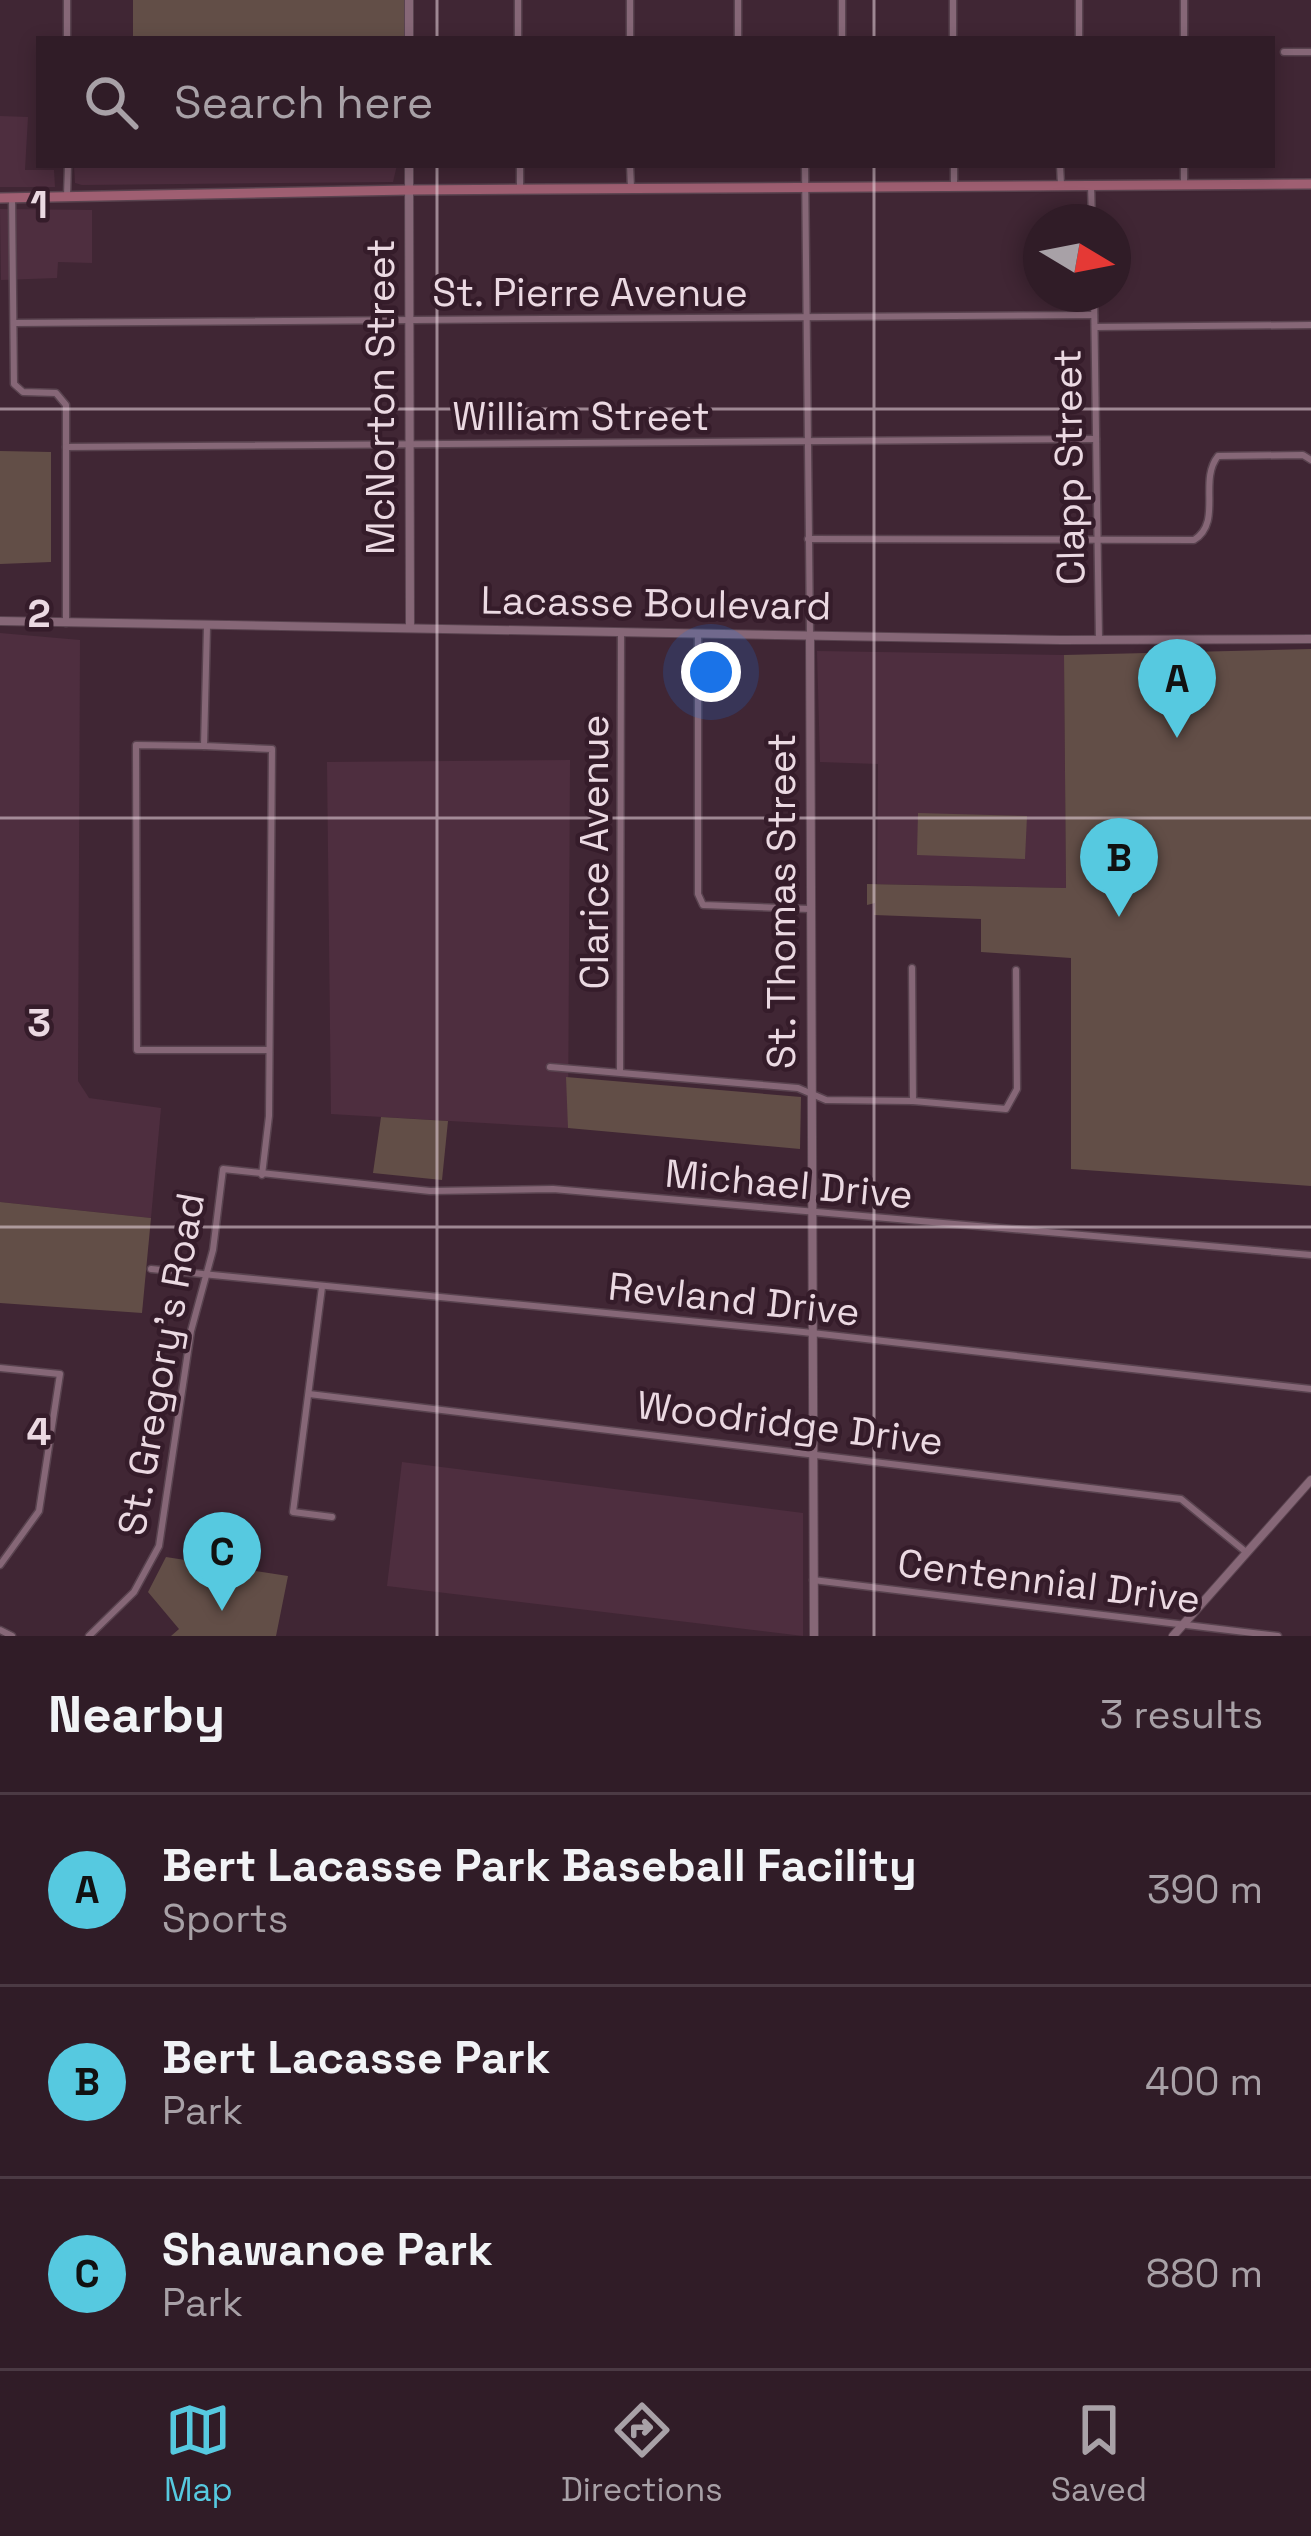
<!DOCTYPE html>
<style>
:root{--surface:#301c27;--page:#38252f;--text:#f1f3f6;--muted:#a8a1a7;--line:#4b3a44;--accent:#56c9e0}
body{margin:0;font-family:"Space Grotesk",sans-serif;background:var(--page);color:var(--text)}
.compass{position:absolute;left:1023px;top:204px;width:108px;height:108px;border-radius:50%;background:var(--surface);box-shadow:0 6px 18px #0003;rotate:100deg}
.you{position:absolute;left:711px;top:672px;width:42px;height:42px;margin:-30px;border:9px solid #fff;border-radius:50%;background:#1a73e8;box-shadow:0 0 0 18px #1a73e833}
.badge{display:grid;place-items:center;width:78px;height:78px;border-radius:50%;background:var(--accent);color:#111;font-size:39px;font-weight:700}
.pin{position:absolute;translate:-50% -99px;filter:drop-shadow(0 3px 6px #0008)}
.pin::after{content:'';position:absolute;top:63px;width:42px;height:36px;background:inherit;clip-path:polygon(0 0,100% 0,50% 100%)}
.list{margin:0;padding:0;list-style:none}
h2{display:flex;justify-content:space-between;align-items:center;height:156px;margin:0;padding:0 48px;font-size:51px}
h2 small{font-size:39px;font-weight:400;color:var(--muted)}
.list li{display:grid;grid-template-columns:78px 1fr auto;gap:36px;align-items:center;box-sizing:border-box;height:192px;padding:0 48px;border-top:3px solid var(--line)}
.list b{display:block;font-size:45px;white-space:nowrap}
.list p{margin:0;font-size:39px;white-space:nowrap;color:var(--muted)}
.list em{font-size:39px;font-style:normal;color:var(--muted)}
.icon{flex:none;width:66px;height:66px;fill:none;stroke:currentColor;stroke-width:2;stroke-linecap:round;stroke-linejoin:round}
.map{position:relative;flex:none;width:1311px;height:1636px;overflow:hidden}
.search{position:absolute;background:var(--surface);box-shadow:0 6px 18px #0003;left:36px;right:36px;top:36px;height:132px;display:flex;align-items:center;gap:30px;box-sizing:border-box;padding:0 42px;border-radius:0px;color:var(--muted);font-size:45px}
.sheet{height:732px;background:var(--surface)}
nav{display:flex;justify-content:space-around;align-items:center;box-sizing:border-box;height:168px;border-top:3px solid var(--line);background:var(--surface);font-size:33px;color:var(--muted)}
nav a{display:grid;justify-items:center;gap:6px}
nav .on{color:var(--accent)}
.map>svg:first-child{display:block}
.built{fill:#4e2e3f}
.green{fill:#624e47}
.lines{fill:none;stroke-linecap:round;stroke-linejoin:round}
.minor-casing{stroke:#59434f;stroke-width:9}
.tertiary-casing{stroke:#59434f;stroke-width:10}
.secondary-casing{stroke:#59434f;stroke-width:12}
.minor{stroke:#866777;stroke-width:6}
.tertiary{stroke:#866777;stroke-width:8}
.secondary{stroke:#9f5f72;stroke-width:9}
.grid{fill:none;stroke:#ebd9e2;stroke-width:3;stroke-opacity:0.55}
.labels{text-anchor:middle;dominant-baseline:central;stroke-width:9;stroke-linejoin:round;paint-order:stroke}
.street-label{font-size:39px;fill:#ebd9e2;stroke:#351c2a}
.grid-label{font-size:39px;text-anchor:middle;font-weight:bold;fill:#ebd9e2;stroke:#351c2a;stroke-width:9;stroke-linejoin:round;paint-order:stroke}
</style>
<div class="map">
<svg width="1311" height="1636" viewBox="0 0 1311 1636">
<rect width="100%" height="100%" fill="#402634"/>
<g class="built">
<polygon points="0,116 28,117 25,170 54,170 55,187 0,187"/>
<polygon points="74,165 397,165 393,182 82,185 75,183"/>
<polygon points="0,209 92,210 92,263 58,262 57,278 1,280"/>
<polygon points="0,633 80,640 78,1081 89,1098 161,1108 151,1218 0,1202"/>
<polygon points="817,651 1064,655 1066,888 877,884 878,764 820,762"/>
<polygon points="570,760 568,1128 331,1114 327,762"/>
<polygon points="402,1462 803,1513 803,1636 387,1586"/>
</g>
<g class="green">
<rect x="133" y="0" width="271" height="39"/>
<polygon points="0,451 51,452 51,562 0,564"/>
<polygon points="1311,649 1311,1186 1071,1169 1071,958 981,952 981,919 874,915 875,903 867,905 867,884 1066,888 1064,655"/>
<polygon points="918,813 1027,816 1025,859 917,855"/>
<polygon points="566,1077 801,1097 800,1149 568,1128"/>
<polygon points="381,1117 448,1121 442,1180 373,1173"/>
<polygon points="0,1202 151,1218 142,1313 0,1303"/>
<polygon points="166,1557 288,1576 276,1636 171,1636 179,1629 148,1592"/>
</g>
<g class="lines">
<g class="minor-casing">
<g id="minor">
<polyline points="67,0 67,39"/>
<polyline points="518,0 518,39"/>
<polyline points="630,0 630,39"/>
<polyline points="738,0 738,39"/>
<polyline points="953,0 953,39"/>
<polyline points="1184,0 1184,39"/>
<polyline points="842,39 842,0"/>
<polyline points="1079,39 1079,0"/>
<polyline points="1284,52 1311,52"/>
<polyline points="630,165 631,188"/>
<polyline points="805,165 810,635"/>
<polyline points="954,165 954,185"/>
<polyline points="1060,165 1061,185"/>
<polyline points="1184,165 1184,184"/>
<polyline points="1091,185 1092,222"/>
<polyline points="520,190 520,165"/>
<polyline points="67,196 68,165"/>
<polyline points="12,198 14,384 23,392 56,393 66,405 66,623"/>
<polyline points="1094,294 1099,640"/>
<polyline points="14,323 1094,315"/>
<polyline points="1095,327 1311,325"/>
<polyline points="66,447 1096,439"/>
<path d="M808,539L1194,540C1223,522 1198,481 1218,456L1303,455L1311,460"/>
<polyline points="207,627 204,746 272,749 269,1116 262,1175"/>
<polyline points="698,634 698,894 703,905 810,909"/>
<polyline points="204,746 136,745 137,1050 269,1050"/>
<polyline points="912,968 913,1101"/>
<polyline points="550,1067 798,1088 826,1100 913,1101 1006,1109 1017,1089 1016,970"/>
<polyline points="620,1071 621,633"/>
<polyline points="151,1269 803,1332 1311,1389"/>
<polyline points="322,1287 293,1512 332,1517"/>
<polyline points="0,1368 60,1374 39,1511 0,1565"/>
<polyline points="309,1394 1181,1499 1246,1552"/>
<polyline points="813,1580 1278,1636"/>
<polyline points="0,1630 12,1636"/>
<polyline points="89,1636 134,1592 159,1546 191,1331 213,1250 223,1169 430,1191 553,1189 1311,1255"/>
</g>
</g>
<g class="tertiary-casing">
<g id="tertiary">
<polyline points="409,39 409,0"/>
<polyline points="409,165 410,628"/>
<polyline points="0,621 1061,640 1311,639"/>
<polyline points="810,636 814,1636"/>
<polyline points="1173,1636 1311,1480"/>
</g>
</g>
<g class="secondary-casing">
<polyline id="secondary" points="0,198 409,190 1311,184"/>
</g>
<use href="#minor" class="minor"/>
<use href="#tertiary" class="tertiary"/>
<use href="#secondary" class="secondary"/>
</g>
<path class="grid" d="M437,0V39M874,0V39M437,165V1636M874,165V1636M0,409H1311M0,818H1311M0,1227H1311"/>
<g class="labels">
<g class="street-label">
<text x="590" y="292">St. Pierre Avenue</text>
<text transform="translate(380 397) rotate(-90)">McNorton Street</text>
<text x="581" y="416">William Street</text>
<text transform="translate(1069 467) rotate(-91)">Clapp Street</text>
<text transform="translate(656 603) rotate(1)">Lacasse Boulevard</text>
<text transform="translate(594 852) rotate(-90)">Clarice Avenue</text>
<text transform="translate(781 901) rotate(-90)">St. Thomas Street</text>
<text transform="translate(789 1184) rotate(5)">Michael Drive</text>
<text transform="translate(734 1299) rotate(6)">Revland Drive</text>
<text transform="translate(161 1364) rotate(-80)">St. Gregory's Road</text>
<text transform="translate(790 1423) rotate(7)">Woodridge Drive</text>
<text transform="translate(1049 1581) rotate(7)">Centennial Drive</text>
</g>
</g>
<g class="grid-label">
<text x="39" y="218">1</text>
<text x="39" y="627">2</text>
<text x="39" y="1036">3</text>
<text x="39" y="1445">4</text>
</g>
</svg>
<svg class="compass" viewBox="-18 -18 36 36"><path d="M0-13l5 13h-10z" fill="#e53935"/><path d="M0 13l5-13h-10z" fill="#a8a1a7"/></svg>
<div class="you"></div>
<div class="pin badge" style="left:1177px;top:738px">A</div>
<div class="pin badge" style="left:1119px;top:917px">B</div>
<div class="pin badge" style="left:222px;top:1611px">C</div>
<div class="search"><svg class="icon" aria-label="search" viewBox="0 0 24 24"><circle cx="10" cy="10" r="6"/><path d="M15 15l6 6"/></svg>Search here</div>
</div>
<section class="sheet">
<h2>Nearby<small>3 results</small></h2>
<ul class="list">
<li><span class="badge">A</span><div><b>Bert Lacasse Park Baseball Facility</b><p>Sports</p></div><em>390 m</em></li>
<li><span class="badge">B</span><div><b>Bert Lacasse Park</b><p>Park</p></div><em>400 m</em></li>
<li><span class="badge">C</span><div><b>Shawanoe Park</b><p>Park</p></div><em>880 m</em></li>
</ul>
</section>
<nav>
<a class="on"><svg class="icon" aria-label="map" viewBox="0 0 24 24"><path d="M3 6l6-2 6 2 6-2v14l-6 2-6-2-6 2zM9 4v14M15 6v14"/></svg>Map</a>
<a><svg class="icon" aria-label="directions" viewBox="0 0 24 24"><path d="M12 3l9 9-9 9-9-9zM9 14v-3h6M13 9l2 2-2 2"/></svg>Directions</a>
<a><svg class="icon" aria-label="saved" viewBox="0 0 24 24"><path d="M7 4h10v16l-5-4-5 4z"/></svg>Saved</a>
</nav>
